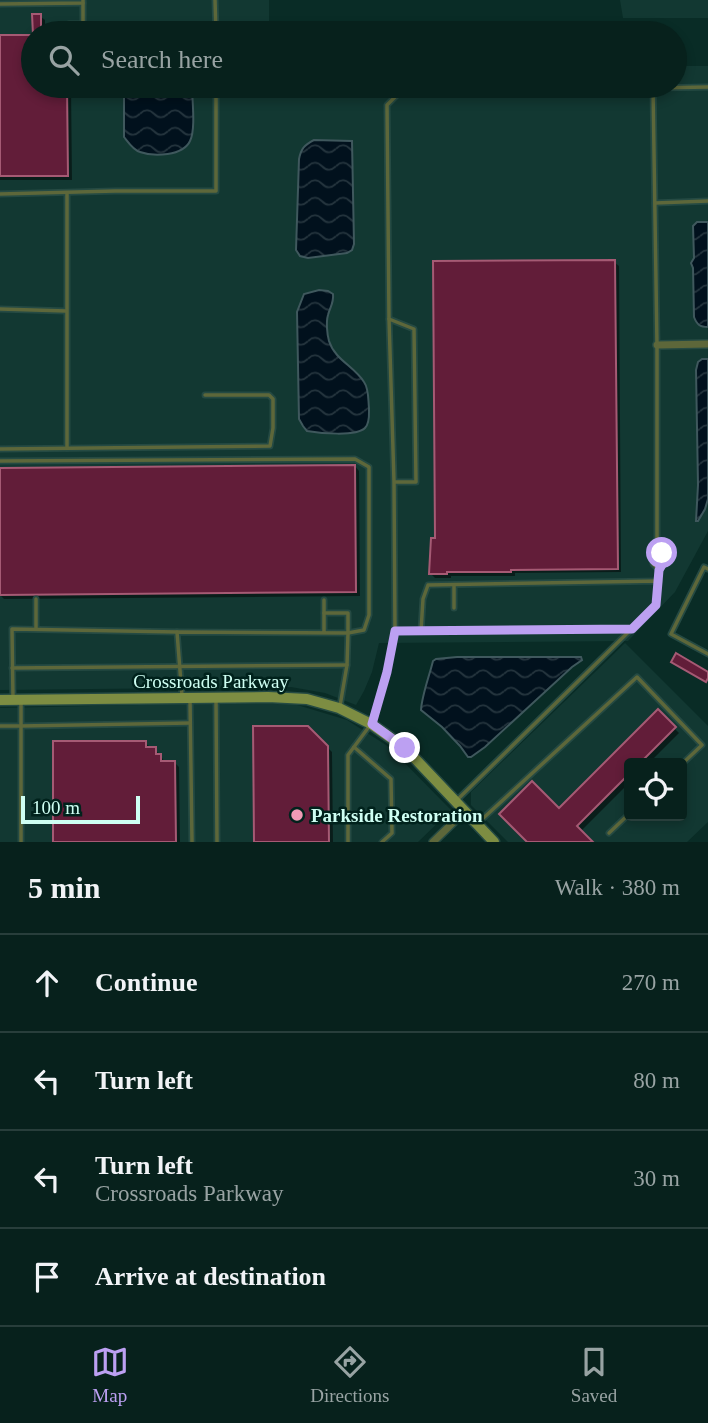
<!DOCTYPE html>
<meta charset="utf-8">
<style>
:root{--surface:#07211c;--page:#152e29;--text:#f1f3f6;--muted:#98a3a3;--line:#283e3b;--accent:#bca0f2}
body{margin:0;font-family:Georgia,serif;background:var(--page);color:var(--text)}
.controls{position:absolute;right:21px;bottom:21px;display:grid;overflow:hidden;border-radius:7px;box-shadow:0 4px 10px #0003}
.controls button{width:63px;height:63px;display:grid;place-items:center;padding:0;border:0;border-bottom:2px solid var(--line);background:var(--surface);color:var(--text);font:35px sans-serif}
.scale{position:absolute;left:21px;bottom:18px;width:119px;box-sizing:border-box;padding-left:7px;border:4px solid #cffff3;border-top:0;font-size:19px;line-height:24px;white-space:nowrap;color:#cffff3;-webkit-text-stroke:5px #00221c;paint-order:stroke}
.stop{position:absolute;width:21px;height:21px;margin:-16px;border:5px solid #bca0f2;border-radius:50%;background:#fff}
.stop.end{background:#bca0f2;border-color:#fff;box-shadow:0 2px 7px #0008}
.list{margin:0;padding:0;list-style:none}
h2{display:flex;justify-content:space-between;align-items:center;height:91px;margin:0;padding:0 28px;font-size:30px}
h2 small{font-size:23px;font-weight:400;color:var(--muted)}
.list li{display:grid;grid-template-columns:46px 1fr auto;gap:21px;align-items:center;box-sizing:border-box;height:98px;padding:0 28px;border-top:2px solid var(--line)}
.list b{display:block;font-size:26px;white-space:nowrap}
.list p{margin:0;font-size:23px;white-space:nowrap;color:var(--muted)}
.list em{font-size:23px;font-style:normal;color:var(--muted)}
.icon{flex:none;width:38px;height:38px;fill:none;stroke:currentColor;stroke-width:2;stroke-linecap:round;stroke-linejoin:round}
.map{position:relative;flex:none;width:708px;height:842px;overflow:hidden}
.search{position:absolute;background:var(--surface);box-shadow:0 4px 10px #0003;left:21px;right:21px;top:21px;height:77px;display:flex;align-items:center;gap:18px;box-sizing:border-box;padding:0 24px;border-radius:38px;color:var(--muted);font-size:26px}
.sheet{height:483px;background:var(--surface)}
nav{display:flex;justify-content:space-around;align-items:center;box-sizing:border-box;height:98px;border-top:2px solid var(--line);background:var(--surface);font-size:19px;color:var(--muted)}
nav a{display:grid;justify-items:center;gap:4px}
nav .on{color:var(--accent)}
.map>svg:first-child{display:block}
.built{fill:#123832;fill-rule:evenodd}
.water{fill:url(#water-waves);stroke:#3f585d;stroke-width:2}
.shadow{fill:#0007}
.building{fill:#621d39;stroke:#a55a74;stroke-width:2}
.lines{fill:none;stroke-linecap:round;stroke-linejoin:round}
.lane-casing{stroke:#254a43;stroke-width:7}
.street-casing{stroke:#254a43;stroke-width:10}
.secondary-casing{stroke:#254a43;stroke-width:13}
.lane{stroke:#5d673a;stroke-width:3.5}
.street{stroke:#5d673a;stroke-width:7}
.secondary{stroke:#7d8d42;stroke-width:10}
.route{stroke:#bca0f2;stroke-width:9}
.poi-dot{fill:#f09ab5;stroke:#00221c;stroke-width:2.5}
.labels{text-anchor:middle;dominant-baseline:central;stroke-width:5;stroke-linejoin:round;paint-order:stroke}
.street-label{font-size:19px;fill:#cffff3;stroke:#00221c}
.poi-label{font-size:19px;font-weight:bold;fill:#cffff3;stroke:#00221c;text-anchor:start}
</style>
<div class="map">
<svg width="708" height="842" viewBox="0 0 708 842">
<defs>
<pattern id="water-waves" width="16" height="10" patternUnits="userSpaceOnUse" patternTransform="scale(1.75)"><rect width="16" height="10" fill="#01111d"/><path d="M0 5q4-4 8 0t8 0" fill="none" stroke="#25353e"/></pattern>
</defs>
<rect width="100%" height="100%" fill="#092c26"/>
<g class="built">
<polygon points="0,0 269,0 269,33 33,33 33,86 675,86 675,66 708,66 708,531 675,592 628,641 379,643 372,672 364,691 356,705 325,693 291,687 0,690"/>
<polygon points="620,0 708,0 708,18 623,18"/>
<path d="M625,643L708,726V822L687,842H508L471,805V792ZM629,763H682V816H629Z"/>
<polygon points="184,704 294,704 347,720 389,747 451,810 418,842 0,842 0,708"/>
</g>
<g class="water">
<path d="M124,86H192C192,100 196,129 190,141C183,156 154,157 140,152C133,150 128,142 124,137Z"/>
<path d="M314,140L352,141L354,244L352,250L347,253L308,258L300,256L296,250L299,159C301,149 304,145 314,140Z"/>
<path d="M697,222H708V327C700,327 697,325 694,317L693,268L691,263L694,258L693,226Z"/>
<path d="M319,290L328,291L333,294C334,303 330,307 328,315C326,322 327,334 329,341C335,360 354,366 364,382C369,389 368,399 369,408C369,414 370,423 365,428C356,437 319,433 307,431L303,426L299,419L297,312L304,294Z"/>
<polygon points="702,359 708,359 708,499 705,509 698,521 696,521 698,485 696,370 698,362"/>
<path d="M457,657H581L582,660L572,667L485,747L471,757H468L460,746L442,727L421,710C422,695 429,677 433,661L436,659Z"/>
</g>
<g class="shadow">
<polygon points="34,16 40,16 45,20 45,29 66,29 70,33 34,33"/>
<polygon points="0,37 33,37 33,86 71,86 72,180 0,180"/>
<polygon points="614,262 619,266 621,572 515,573 515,576 451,576 451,578 435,578 431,574 437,540"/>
<polygon points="355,466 359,471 360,596 4,599 0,595 0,470"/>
<polygon points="658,712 679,733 649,763 629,763 629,783 581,831 559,810"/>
<polygon points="308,728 332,752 333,842 256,842"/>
<polygon points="145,743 160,754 165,763 175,763 179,767 180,842 55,842"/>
</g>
<g class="building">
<polygon points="32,14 41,14 41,28 67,27 67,33 33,33 33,86 67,86 68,176 0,176 0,35 33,35"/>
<polygon points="615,260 618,569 511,570 511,572 447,572 447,574 429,574 431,538 435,538 433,261"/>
<polygon points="355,465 356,592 0,595 0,468"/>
<polygon points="676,653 708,672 708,678 706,682 671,662"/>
<polygon points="658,709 676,727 640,763 629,763 629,774 577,826 593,842 527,842 499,814 532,781 559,808"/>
<polygon points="253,726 308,726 328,746 329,842 254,842"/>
<polygon points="53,741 146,741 146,747 156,747 156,754 161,754 161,761 175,761 176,842 53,842"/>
</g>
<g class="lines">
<g class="lane-casing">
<g id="lane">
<polyline points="215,0 216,33"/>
<polyline points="0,4 83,3 83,0"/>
<polyline points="69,24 83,24 83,3"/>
<polyline points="67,193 67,448"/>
<polyline points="0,194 115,191 216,191 216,86"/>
<polyline points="655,203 708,201"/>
<polyline points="0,309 66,311"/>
<polyline points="389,319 387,105 398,94 408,89 653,88"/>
<polyline points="0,449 270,446 273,428 273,399 269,395 205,395"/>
<polyline points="0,461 355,459 369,467 369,615 364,630 348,633 347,665 340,706"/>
<polyline points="394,482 416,482 414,329 389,319 394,482 395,631"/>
<polyline points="657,546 657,345 653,88 708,87"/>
<polyline points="708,569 704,567 671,634 708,654"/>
<path d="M659,570L653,564V556L657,546C666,559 662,558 659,570C659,571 659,580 659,581"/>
<polyline points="454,585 454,608"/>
<polyline points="324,600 324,613"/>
<polyline points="36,629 36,599"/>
<polyline points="421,631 423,599 428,585 659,581 656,605 456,801"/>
<polyline points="12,668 347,665"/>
<polyline points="182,696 177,632 348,633 348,613 324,613 324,633"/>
<polyline points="13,699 12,629 177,632"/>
<polyline points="190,700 192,842"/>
<polyline points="216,701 217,842"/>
<polyline points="21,702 21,726 190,723"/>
<polyline points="0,726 21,726 21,842"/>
<polyline points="354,747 391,779 392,833 382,842"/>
<polyline points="479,822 637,677 702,745 682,764"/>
<polyline points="609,833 629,814"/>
<polyline points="348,842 348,755 371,724 387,672 395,631 632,629"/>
</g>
</g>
<g class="street-casing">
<g id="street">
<polyline points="657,345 708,344"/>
<polyline points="433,842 465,811"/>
</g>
</g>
<g class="secondary-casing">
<polyline id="secondary" points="0,700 268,697 307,699 339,708 371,724 405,748 494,842"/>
</g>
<use href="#lane" class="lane"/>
<use href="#street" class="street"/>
<use href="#secondary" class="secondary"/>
</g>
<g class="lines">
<polyline class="route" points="405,748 372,724 387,672 395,631 632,629 656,605 659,570 663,563 662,553"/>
</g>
<circle class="poi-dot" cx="297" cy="815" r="7"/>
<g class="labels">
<g class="street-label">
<text x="211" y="681">Crossroads Parkway</text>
</g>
<g class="poi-label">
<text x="311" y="815">Parkside Restoration</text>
</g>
</g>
</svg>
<div class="controls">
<button><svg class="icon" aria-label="locate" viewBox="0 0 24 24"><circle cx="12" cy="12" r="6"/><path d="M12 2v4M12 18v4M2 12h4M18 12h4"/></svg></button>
</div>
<div class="scale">100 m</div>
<div class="stop" style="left:662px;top:553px"></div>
<div class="stop end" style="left:405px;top:748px"></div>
<div class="search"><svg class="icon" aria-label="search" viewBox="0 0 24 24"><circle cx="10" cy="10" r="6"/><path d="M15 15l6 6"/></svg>Search here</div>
</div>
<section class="sheet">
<h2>5 min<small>Walk · 380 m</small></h2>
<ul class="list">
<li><svg class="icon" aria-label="ahead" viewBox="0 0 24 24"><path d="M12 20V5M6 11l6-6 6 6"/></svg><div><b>Continue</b></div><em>270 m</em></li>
<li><svg class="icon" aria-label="left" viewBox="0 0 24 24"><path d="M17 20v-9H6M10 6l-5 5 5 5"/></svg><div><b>Turn left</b></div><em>80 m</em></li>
<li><svg class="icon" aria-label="left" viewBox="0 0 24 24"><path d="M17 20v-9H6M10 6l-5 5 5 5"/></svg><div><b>Turn left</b><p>Crossroads Parkway</p></div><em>30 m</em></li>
<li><svg class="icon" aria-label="arrive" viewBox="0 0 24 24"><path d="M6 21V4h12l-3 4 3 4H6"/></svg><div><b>Arrive at destination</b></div></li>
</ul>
</section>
<nav>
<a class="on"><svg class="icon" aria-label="map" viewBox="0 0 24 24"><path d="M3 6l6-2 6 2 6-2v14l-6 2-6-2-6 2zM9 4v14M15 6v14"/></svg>Map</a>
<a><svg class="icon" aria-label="directions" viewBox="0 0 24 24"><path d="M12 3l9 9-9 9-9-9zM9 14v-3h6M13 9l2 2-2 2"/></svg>Directions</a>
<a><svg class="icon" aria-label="saved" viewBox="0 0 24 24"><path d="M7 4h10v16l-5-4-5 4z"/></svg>Saved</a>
</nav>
